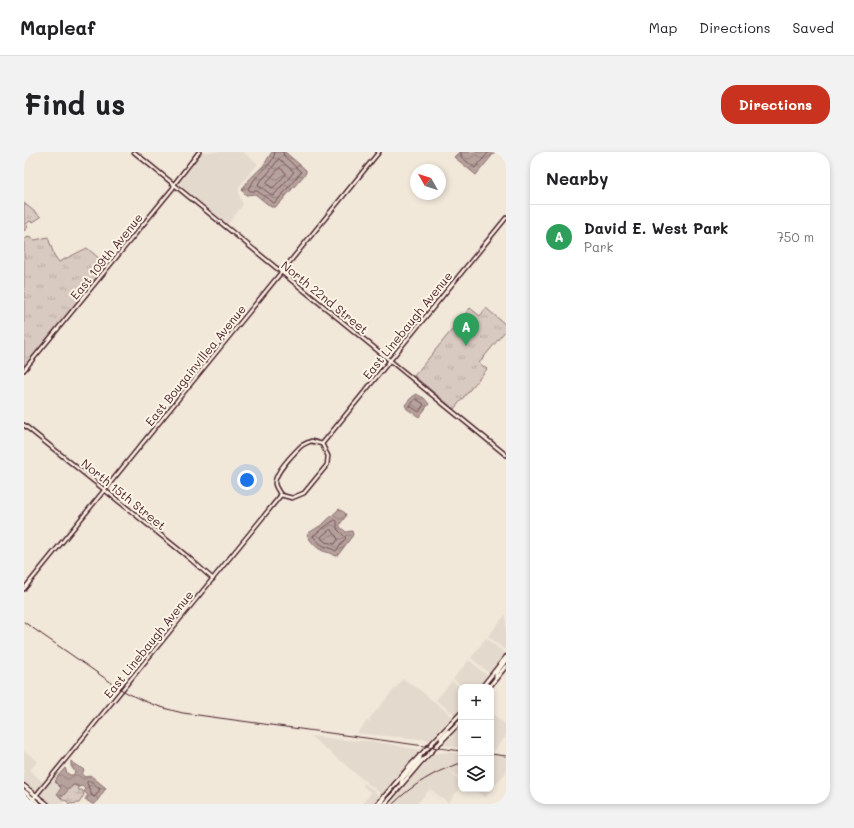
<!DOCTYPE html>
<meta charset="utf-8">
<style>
:root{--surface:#fff;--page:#f2f2f2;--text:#202124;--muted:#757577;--line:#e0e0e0;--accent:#c8321e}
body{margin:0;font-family:Mali,sans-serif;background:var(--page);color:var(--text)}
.controls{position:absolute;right:12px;bottom:12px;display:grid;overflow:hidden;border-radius:8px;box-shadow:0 2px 6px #0003}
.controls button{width:36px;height:36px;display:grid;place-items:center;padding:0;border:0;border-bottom:1px solid var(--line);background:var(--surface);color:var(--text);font:20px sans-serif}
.compass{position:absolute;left:386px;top:12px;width:36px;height:36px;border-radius:50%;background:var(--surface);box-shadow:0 2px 6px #0003;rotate:309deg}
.you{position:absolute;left:223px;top:328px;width:14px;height:14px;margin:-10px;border:3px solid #fff;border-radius:50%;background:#1a73e8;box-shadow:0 0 0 6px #1a73e833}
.badge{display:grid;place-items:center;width:26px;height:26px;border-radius:50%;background:var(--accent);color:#fff;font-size:13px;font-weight:700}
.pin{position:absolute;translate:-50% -33px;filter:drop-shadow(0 1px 2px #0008)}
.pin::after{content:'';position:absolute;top:21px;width:14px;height:12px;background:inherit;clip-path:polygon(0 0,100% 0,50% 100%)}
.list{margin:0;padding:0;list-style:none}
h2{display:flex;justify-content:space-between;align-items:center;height:52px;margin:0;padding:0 16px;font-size:17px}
h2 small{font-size:13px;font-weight:400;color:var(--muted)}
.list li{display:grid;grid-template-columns:26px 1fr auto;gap:12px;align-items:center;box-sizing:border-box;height:64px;padding:0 16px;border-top:1px solid var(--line)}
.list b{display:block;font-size:15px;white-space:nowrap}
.list p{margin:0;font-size:13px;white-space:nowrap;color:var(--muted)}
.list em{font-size:13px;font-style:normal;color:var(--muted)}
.icon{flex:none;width:22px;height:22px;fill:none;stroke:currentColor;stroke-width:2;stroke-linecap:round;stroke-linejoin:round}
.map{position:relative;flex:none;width:482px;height:652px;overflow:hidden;border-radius:16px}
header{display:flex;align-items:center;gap:24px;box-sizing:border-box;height:56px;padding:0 20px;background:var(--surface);border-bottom:1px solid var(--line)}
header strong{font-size:19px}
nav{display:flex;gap:22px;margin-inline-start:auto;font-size:14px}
.intro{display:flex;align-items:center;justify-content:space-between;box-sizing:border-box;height:96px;padding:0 24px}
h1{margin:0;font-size:28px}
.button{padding:10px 18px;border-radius:16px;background:var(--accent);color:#fff;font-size:14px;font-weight:700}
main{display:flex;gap:24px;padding:0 24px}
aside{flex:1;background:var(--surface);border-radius:16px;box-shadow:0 2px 6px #0003}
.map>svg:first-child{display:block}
.built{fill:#e4d9cd}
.grass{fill:url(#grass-tufts);stroke:#917476}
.wetland{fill:url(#wetland-marsh);stroke:#917476}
.water{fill:url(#water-waves);stroke:#8b6d6f}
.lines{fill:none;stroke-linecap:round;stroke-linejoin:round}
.shore{stroke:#755358;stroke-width:1}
.minor-casing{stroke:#4a1f2b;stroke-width:5.5}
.major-casing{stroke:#4a1f2b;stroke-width:6}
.minor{stroke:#fcf5e5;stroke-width:2.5}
.major{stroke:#fcf5e5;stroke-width:3}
.rail{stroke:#4a1f2b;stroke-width:1}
.labels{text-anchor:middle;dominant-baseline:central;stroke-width:4;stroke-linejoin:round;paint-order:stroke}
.street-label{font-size:12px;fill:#4a1f2b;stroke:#fcf5e5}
</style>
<header>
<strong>Mapleaf</strong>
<nav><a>Map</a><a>Directions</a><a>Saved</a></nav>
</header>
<div class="intro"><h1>Find us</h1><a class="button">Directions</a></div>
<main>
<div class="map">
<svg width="482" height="652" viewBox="0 0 482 652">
<defs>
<pattern id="grass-tufts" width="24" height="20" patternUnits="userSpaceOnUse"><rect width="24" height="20" fill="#d8cac0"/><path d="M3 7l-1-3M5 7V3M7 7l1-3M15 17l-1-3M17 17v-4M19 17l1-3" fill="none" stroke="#bbada5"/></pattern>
<pattern id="wetland-marsh" width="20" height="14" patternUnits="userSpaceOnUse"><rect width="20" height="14" fill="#d8cac0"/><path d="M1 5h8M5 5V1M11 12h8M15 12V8" fill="none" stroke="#bbada5"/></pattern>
<pattern id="water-waves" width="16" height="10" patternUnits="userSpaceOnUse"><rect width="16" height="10" fill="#b6a19c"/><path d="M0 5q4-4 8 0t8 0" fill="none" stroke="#96837f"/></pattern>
</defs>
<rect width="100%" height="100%" fill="#f1e8da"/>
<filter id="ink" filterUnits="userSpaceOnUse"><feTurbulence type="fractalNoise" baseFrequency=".025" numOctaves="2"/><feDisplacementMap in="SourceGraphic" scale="8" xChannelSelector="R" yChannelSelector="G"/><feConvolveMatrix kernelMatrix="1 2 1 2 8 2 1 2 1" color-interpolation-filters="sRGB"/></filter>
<g filter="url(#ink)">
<g class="built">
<polygon points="179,0 219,0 234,12 215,35 215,43 219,53 203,73 154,31"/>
<polygon points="482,462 482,499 464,484"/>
<polygon points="462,486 482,502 466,522 447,506"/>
<polygon points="445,508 464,524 455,535 440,535 429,527"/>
<polygon points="379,527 392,535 429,565 406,588 331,581 333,581 343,569 345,570 346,568 345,567"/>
<polygon points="428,529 437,536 437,556 431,563 412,548"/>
<polygon points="467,560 482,573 482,584 467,602 482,605 482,620 461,646 450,637 467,637"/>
<polygon points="437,573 437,596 419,593 434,577"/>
<polygon points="286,584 322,588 348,589 397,598 358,643"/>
<polygon points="0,599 14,609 6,618 20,631 13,641 0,630"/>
<polygon points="424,600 437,602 437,627 430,621 429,623 437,630 437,635 424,651 406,637 405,639 421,652 404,639 393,652 366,652 391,622 410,602"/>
<polygon points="27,627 37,636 33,642 41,649 38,652 27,652 15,642"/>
<polygon points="340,631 357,645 351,652 338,652 347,641 339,634"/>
</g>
<g class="grass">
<polygon points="0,51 17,65 9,70 6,69 2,72 4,75 0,79"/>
<polygon points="5,85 11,88 24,85 30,103 35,110 63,96 84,114 0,215 0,87"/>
<polygon points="446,156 456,164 462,156 482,173 482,178 455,211 463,217 430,257 390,224"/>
</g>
<polygon class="wetland" points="50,633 54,635 55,638 58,638 60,643 55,651 45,652 42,648 41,649 37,646 45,636"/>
<g class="water">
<path d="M248,0H261L282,18V21L256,51L251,55H247L231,42L222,43L218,39C219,32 234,19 239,14C242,10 245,4 248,0Z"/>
<polygon points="435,0 471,0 452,23 430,5"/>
<polygon points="392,242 400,246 405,252 395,265 383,257 381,253 386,247"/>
<path d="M315,357L321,361L322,364L316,372V375L322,380L328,379L329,383L314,403L311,404C307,400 304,401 299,399C292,396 285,388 283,382L299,372Z"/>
<polygon points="47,609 60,618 58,622 59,624 62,625 66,623 82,636 71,652 68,652 61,647 64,643 60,640 61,637 58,634 54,635 51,633 49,633 37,646 33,642 37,636 31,630 33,625 41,616 43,621 46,623 49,623 51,620 47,614"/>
</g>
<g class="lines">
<g class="shore">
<path d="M251,0C250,11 238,18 232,26C229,29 227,33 224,37L226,39H233L250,51L254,48L277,20L260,4L259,0"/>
<polyline points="437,0 437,5 451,16 465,0"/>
<polygon points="255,7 270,20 249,44 235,34 234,32 245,20"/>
<polygon points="256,16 261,20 262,22 250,35 248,36 243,32 243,30"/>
<polygon points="392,247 400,252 395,260 386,254"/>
<path d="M311,368L313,369V377L322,386L312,399C301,393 298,396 289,384Z"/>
<polygon points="306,378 308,378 314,387 311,392 301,390 297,386 298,384"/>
<polygon points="64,629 67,629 76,637 71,645 68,644 63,631"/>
</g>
<g class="minor-casing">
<g id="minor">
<polyline points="110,0 482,303"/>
<polyline points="0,218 149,36 151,31 175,0"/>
<polyline points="0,273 164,405 189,427"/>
<polyline points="298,292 482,66"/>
<polyline points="257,343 268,346 280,341 303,313 304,304 298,292"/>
<path d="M257,343C255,340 252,336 251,332C250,322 269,302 276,295C279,292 283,291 287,289L298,292"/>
<polyline points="0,437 355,0"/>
<polyline points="5,652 257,343"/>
</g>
</g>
<g class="major-casing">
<g id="major">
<polyline points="472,526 472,521 482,508"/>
<polyline points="458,535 482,505"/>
<polyline points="465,535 482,514"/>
<polyline points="418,589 417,586 424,579"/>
<polyline points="377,632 378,627 396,607 396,603"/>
<polyline points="0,634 23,652"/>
<polyline points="0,639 15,652"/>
<polyline points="354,652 387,613 437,561"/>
<polyline points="357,652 360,647 359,645"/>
<polyline points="361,652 396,611 437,569"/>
</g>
</g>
<use href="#minor" class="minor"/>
<use href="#major" class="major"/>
<g class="rail">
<path d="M0,470L98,538C117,549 137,556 159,561L437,599"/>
<polyline points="467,602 482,604"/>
<path d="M369,652C388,633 411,619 437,611"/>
</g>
</g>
</g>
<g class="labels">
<g class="street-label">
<text transform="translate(82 104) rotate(-51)">East 109th Avenue</text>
<text transform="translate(301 145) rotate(39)">North 22nd Street</text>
<text transform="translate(383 173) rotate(-51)">East Linebaugh Avenue</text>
<text transform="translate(171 213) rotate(-51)">East Bougainvillea Avenue</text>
<text transform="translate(100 342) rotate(39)">North 15th Street</text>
<text transform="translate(124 492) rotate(-51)">East Linebaugh Avenue</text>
</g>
</g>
</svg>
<div class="controls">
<button>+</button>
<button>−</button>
<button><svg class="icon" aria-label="layers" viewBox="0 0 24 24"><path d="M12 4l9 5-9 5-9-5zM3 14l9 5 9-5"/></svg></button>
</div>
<svg class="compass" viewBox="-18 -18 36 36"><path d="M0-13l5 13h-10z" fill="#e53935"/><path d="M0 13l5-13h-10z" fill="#757577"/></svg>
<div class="you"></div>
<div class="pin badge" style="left:442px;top:194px;background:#2e9e5b">A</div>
</div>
<aside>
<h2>Nearby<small></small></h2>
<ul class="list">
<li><span class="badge" style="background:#2e9e5b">A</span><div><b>David E. West Park</b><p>Park</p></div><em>750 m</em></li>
</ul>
</aside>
</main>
